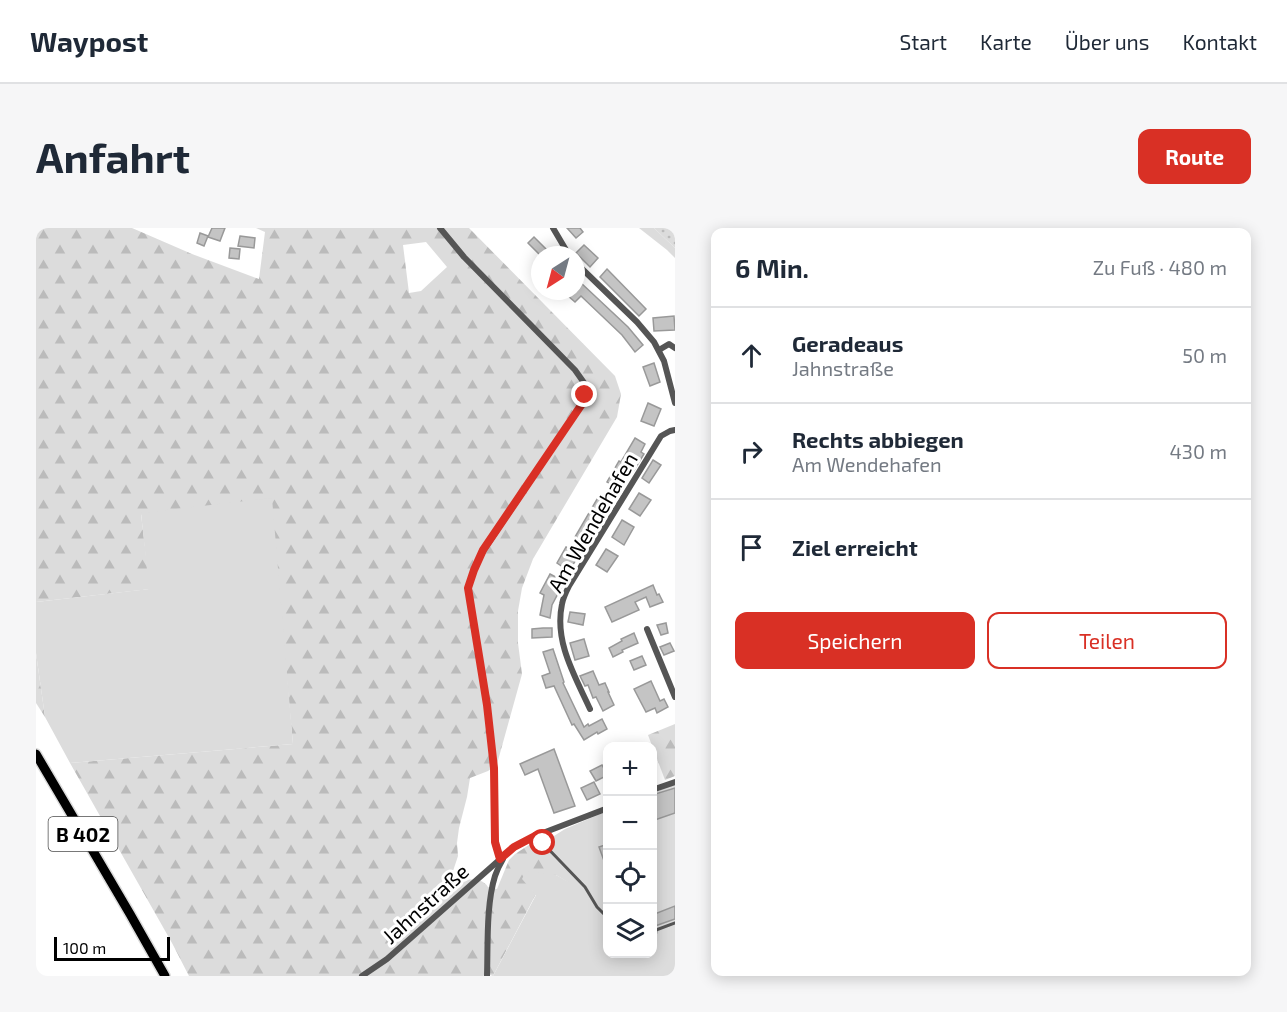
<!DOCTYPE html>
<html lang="de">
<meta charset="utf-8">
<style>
:root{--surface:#fff;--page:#f6f6f7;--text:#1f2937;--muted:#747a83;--line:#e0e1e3;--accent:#d93025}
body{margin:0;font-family:"Exo 2",sans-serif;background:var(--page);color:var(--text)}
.controls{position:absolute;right:18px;bottom:18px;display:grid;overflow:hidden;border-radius:12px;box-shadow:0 3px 15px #0003}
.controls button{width:54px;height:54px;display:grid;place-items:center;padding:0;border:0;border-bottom:2px solid var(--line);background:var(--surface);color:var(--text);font:30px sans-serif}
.compass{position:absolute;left:495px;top:18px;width:54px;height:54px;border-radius:50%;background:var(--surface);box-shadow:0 3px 15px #0003;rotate:216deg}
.scale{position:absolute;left:18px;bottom:15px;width:116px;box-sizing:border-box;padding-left:6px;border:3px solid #000;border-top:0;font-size:16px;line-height:21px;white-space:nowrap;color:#000;-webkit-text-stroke:4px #fff;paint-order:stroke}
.stop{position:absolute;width:18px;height:18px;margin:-14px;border:4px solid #d93025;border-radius:50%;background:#fff}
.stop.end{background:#d93025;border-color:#fff;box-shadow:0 2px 6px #0008}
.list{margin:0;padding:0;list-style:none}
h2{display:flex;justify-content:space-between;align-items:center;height:78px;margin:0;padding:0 24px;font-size:26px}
h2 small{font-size:20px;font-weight:400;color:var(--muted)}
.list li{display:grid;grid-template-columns:39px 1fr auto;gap:18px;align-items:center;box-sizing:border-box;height:96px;padding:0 24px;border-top:2px solid var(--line)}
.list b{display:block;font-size:22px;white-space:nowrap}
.list p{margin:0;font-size:20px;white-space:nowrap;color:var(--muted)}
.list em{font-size:20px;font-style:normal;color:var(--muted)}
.actions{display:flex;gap:12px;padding:18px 24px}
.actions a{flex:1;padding:14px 0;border:2px solid var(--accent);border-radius:12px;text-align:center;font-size:21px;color:var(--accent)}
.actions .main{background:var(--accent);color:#fff}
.icon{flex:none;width:33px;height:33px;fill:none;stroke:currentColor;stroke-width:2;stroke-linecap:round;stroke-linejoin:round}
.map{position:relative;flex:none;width:639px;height:748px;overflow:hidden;border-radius:12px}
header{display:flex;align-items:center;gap:36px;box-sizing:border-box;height:84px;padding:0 30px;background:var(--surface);border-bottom:2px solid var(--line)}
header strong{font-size:28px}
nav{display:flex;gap:33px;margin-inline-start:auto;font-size:21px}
.intro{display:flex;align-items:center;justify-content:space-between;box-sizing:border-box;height:144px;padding:0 36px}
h1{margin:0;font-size:42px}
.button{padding:15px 27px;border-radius:12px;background:var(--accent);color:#fff;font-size:21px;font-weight:700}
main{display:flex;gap:36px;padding:0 36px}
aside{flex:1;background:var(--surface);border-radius:12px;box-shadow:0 3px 15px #0003}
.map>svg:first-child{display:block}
.grass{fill:url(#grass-dots)}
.forest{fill:url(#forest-firs);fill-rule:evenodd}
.pitch{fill:#dcdcdc}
.building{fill:#c4c4c4;stroke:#999;stroke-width:1.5}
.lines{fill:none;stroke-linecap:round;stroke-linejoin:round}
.primary-casing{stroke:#dbdbdb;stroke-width:12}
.service{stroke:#555;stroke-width:3}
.minor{stroke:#555;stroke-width:6}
.primary{stroke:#000;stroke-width:9}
.route{stroke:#d93025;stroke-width:8}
.labels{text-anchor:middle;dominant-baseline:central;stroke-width:6;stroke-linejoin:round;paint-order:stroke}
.shield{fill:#fff;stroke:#4c4c4c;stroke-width:1.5}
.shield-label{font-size:20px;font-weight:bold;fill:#000}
.street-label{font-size:21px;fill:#000;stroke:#fff}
</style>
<header>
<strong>Waypost</strong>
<nav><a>Start</a><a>Karte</a><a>Über uns</a><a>Kontakt</a></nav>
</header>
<div class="intro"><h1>Anfahrt</h1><a class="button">Route</a></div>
<main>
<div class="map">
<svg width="639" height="748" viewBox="0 0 639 748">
<defs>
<pattern id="grass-dots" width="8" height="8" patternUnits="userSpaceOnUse" patternTransform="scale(1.5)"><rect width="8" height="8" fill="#dcdcdc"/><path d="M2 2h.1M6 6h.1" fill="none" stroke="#bbb" stroke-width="1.8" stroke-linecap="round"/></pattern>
<pattern id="forest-firs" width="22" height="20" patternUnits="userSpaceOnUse" patternTransform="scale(1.5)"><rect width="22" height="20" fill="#dcdcdc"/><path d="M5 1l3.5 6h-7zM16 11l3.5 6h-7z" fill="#bbb"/></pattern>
</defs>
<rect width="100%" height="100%" fill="#fff"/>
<polygon class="grass" points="618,0 639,0 639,20"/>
<g class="forest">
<path d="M0,0H96L156,26L223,51L229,4L220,0H433L579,148L585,166L581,189L497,331L486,360L482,383V415L486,446L461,536L452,543L434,550L431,569L423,600L421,615L422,628L417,643L422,652C432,652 446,649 452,659L461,661L473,632L479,626L496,615H507L545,654L540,659L520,647L487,651L500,666L457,748L451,746L447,748H153L136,715L34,535L257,516L251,453L105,286L114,361L0,374ZM390,14L411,39L385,63L373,65L367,17Z"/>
<polygon points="603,0 618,0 639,20 639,30 631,22"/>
<polygon points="0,425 9,489 0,475"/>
<polygon points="639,496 639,548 629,552 612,507"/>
</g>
<g class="pitch">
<polygon points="236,270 257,516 34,535 9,489 0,425 0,374 113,361 105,285"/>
<polygon points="639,556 639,748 457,748 500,667 486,651 490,643 520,647 540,658 544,655 507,615 529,601 571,583 572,726 616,726 617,565"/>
</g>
<g class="building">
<polygon points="176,0 189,0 184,13 172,9"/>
<polygon points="531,0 544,0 547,4 540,10"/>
<polygon points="164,5 172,8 168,18 161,15"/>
<polygon points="204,8 219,10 218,20 202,18"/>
<polygon points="498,9 516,27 504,27 492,15"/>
<polygon points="548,17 562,30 554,39 540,25"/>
<polygon points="194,20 204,21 203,31 193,30"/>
<polygon points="571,41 610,81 603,88 564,49"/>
<polygon points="544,54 592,99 607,117 599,124 586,107 545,68 539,74 531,67 535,63 540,63 540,58"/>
<polygon points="638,88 639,102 618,103 617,90"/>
<polygon points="618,135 624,154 614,158 607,139"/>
<polygon points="612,175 625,181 618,198 605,193"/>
<polygon points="599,210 609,216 605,224 608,226 597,244 593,241 582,260 571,254 583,233 585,234"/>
<polygon points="617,232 625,237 613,255 606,250"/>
<polygon points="603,265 615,272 604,288 593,281"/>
<polygon points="564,266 575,272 551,316 539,309"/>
<polygon points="586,292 598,299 588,317 576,309"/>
<polygon points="530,319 543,327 533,343 521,335"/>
<polygon points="570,321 582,328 571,344 560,337"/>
<polygon points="514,346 527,353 527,356 516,377 514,390 504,387 508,367 504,365"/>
<polygon points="617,357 621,367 623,366 627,374 614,379 610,369 599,374 603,382 576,394 569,379"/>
<polygon points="534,384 549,386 547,397 532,394"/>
<polygon points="630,395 632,405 625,407 621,397"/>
<polygon points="507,400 516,400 516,409 496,410 496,401"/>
<polygon points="598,405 602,415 586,422 587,424 577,429 573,420 586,413 585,411"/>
<polygon points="548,411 553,428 539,432 534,415"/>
<polygon points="634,415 638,423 628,427 624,419"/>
<polygon points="517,421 528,454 527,455 548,499 552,496 553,498 566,491 571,501 562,506 561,504 548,512 538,496 536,497 518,458 510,460 506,448 514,445 507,424"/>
<polygon points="606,428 610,437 598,442 594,433"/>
<polygon points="557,443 563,457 569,455 573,464 572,464 578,477 567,483 560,469 557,470 552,457 549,458 544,448"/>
<polygon points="615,453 624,473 628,471 632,479 621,485 619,480 610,484 598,461"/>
<polygon points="518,521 539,578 518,585 502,541 489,547 484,536"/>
<polygon points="566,537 572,547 560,553 554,543"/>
<polygon points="558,554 564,566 551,572 545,560"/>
<polygon points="639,560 639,585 616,593 616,567"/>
<polygon points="572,616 572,641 571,641 563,619"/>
<polygon points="639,678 639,691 619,698 616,692 616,687"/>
</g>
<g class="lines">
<g class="primary-casing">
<polyline id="primary" points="0,526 94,686 129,748"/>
</g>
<g class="service">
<polyline points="500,608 549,659 561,679 572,690"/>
<polyline points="616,712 619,711 620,702 639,695"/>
</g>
<g class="minor">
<polyline points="404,0 428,29 539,142 551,159 548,173 447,323 438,342 432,360 451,477 458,540 459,614 464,631"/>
<polyline points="517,0 533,27"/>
<polyline points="540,35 601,94 618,114 628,133 639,175"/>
<polyline points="623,122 633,116 639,120"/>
<polyline points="611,401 639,469"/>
<path d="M554,481C539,448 518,414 526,376C527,370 530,364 533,358L625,208L634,203L639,202"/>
<polyline points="616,562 639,554"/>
<polyline points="326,748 351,731 478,619 499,608 572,580"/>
<path d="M451,748C452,717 450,677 459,648C461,642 464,636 467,631"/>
</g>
<use href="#primary" class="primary"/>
</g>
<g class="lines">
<polyline class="route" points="507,615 499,608 478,619 464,631 459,614 458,540 451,477 432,360 438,342 447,322 548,173 549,167"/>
</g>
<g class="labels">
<rect class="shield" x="12.5" y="589" width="69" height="34" rx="4.5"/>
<g class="shield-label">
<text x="47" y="606">B 402</text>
</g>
<g class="street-label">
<text transform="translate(556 294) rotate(-60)">Am Wendehafen</text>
<text transform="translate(389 675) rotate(-42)">Jahnstraße</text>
</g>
</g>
</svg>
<div class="controls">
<button>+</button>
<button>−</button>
<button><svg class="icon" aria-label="locate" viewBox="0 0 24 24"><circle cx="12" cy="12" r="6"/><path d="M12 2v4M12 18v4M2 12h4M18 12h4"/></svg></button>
<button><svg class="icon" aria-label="layers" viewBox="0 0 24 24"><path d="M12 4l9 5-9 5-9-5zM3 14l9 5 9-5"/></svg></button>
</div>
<svg class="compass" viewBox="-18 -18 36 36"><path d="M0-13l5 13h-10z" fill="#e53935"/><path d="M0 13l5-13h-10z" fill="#747a83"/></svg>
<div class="scale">100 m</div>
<div class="stop" style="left:507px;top:615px"></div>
<div class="stop end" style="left:549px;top:167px"></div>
</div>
<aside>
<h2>6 Min.<small>Zu Fuß · 480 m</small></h2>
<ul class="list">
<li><svg class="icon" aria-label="ahead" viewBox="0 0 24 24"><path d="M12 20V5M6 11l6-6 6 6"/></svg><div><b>Geradeaus</b><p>Jahnstraße</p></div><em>50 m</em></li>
<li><svg class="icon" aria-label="right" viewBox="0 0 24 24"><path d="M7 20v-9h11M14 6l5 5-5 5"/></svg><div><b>Rechts abbiegen</b><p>Am Wendehafen</p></div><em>430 m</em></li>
<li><svg class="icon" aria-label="arrive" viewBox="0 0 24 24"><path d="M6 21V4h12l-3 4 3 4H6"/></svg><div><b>Ziel erreicht</b></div></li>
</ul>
<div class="actions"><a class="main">Speichern</a><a>Teilen</a></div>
</aside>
</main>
